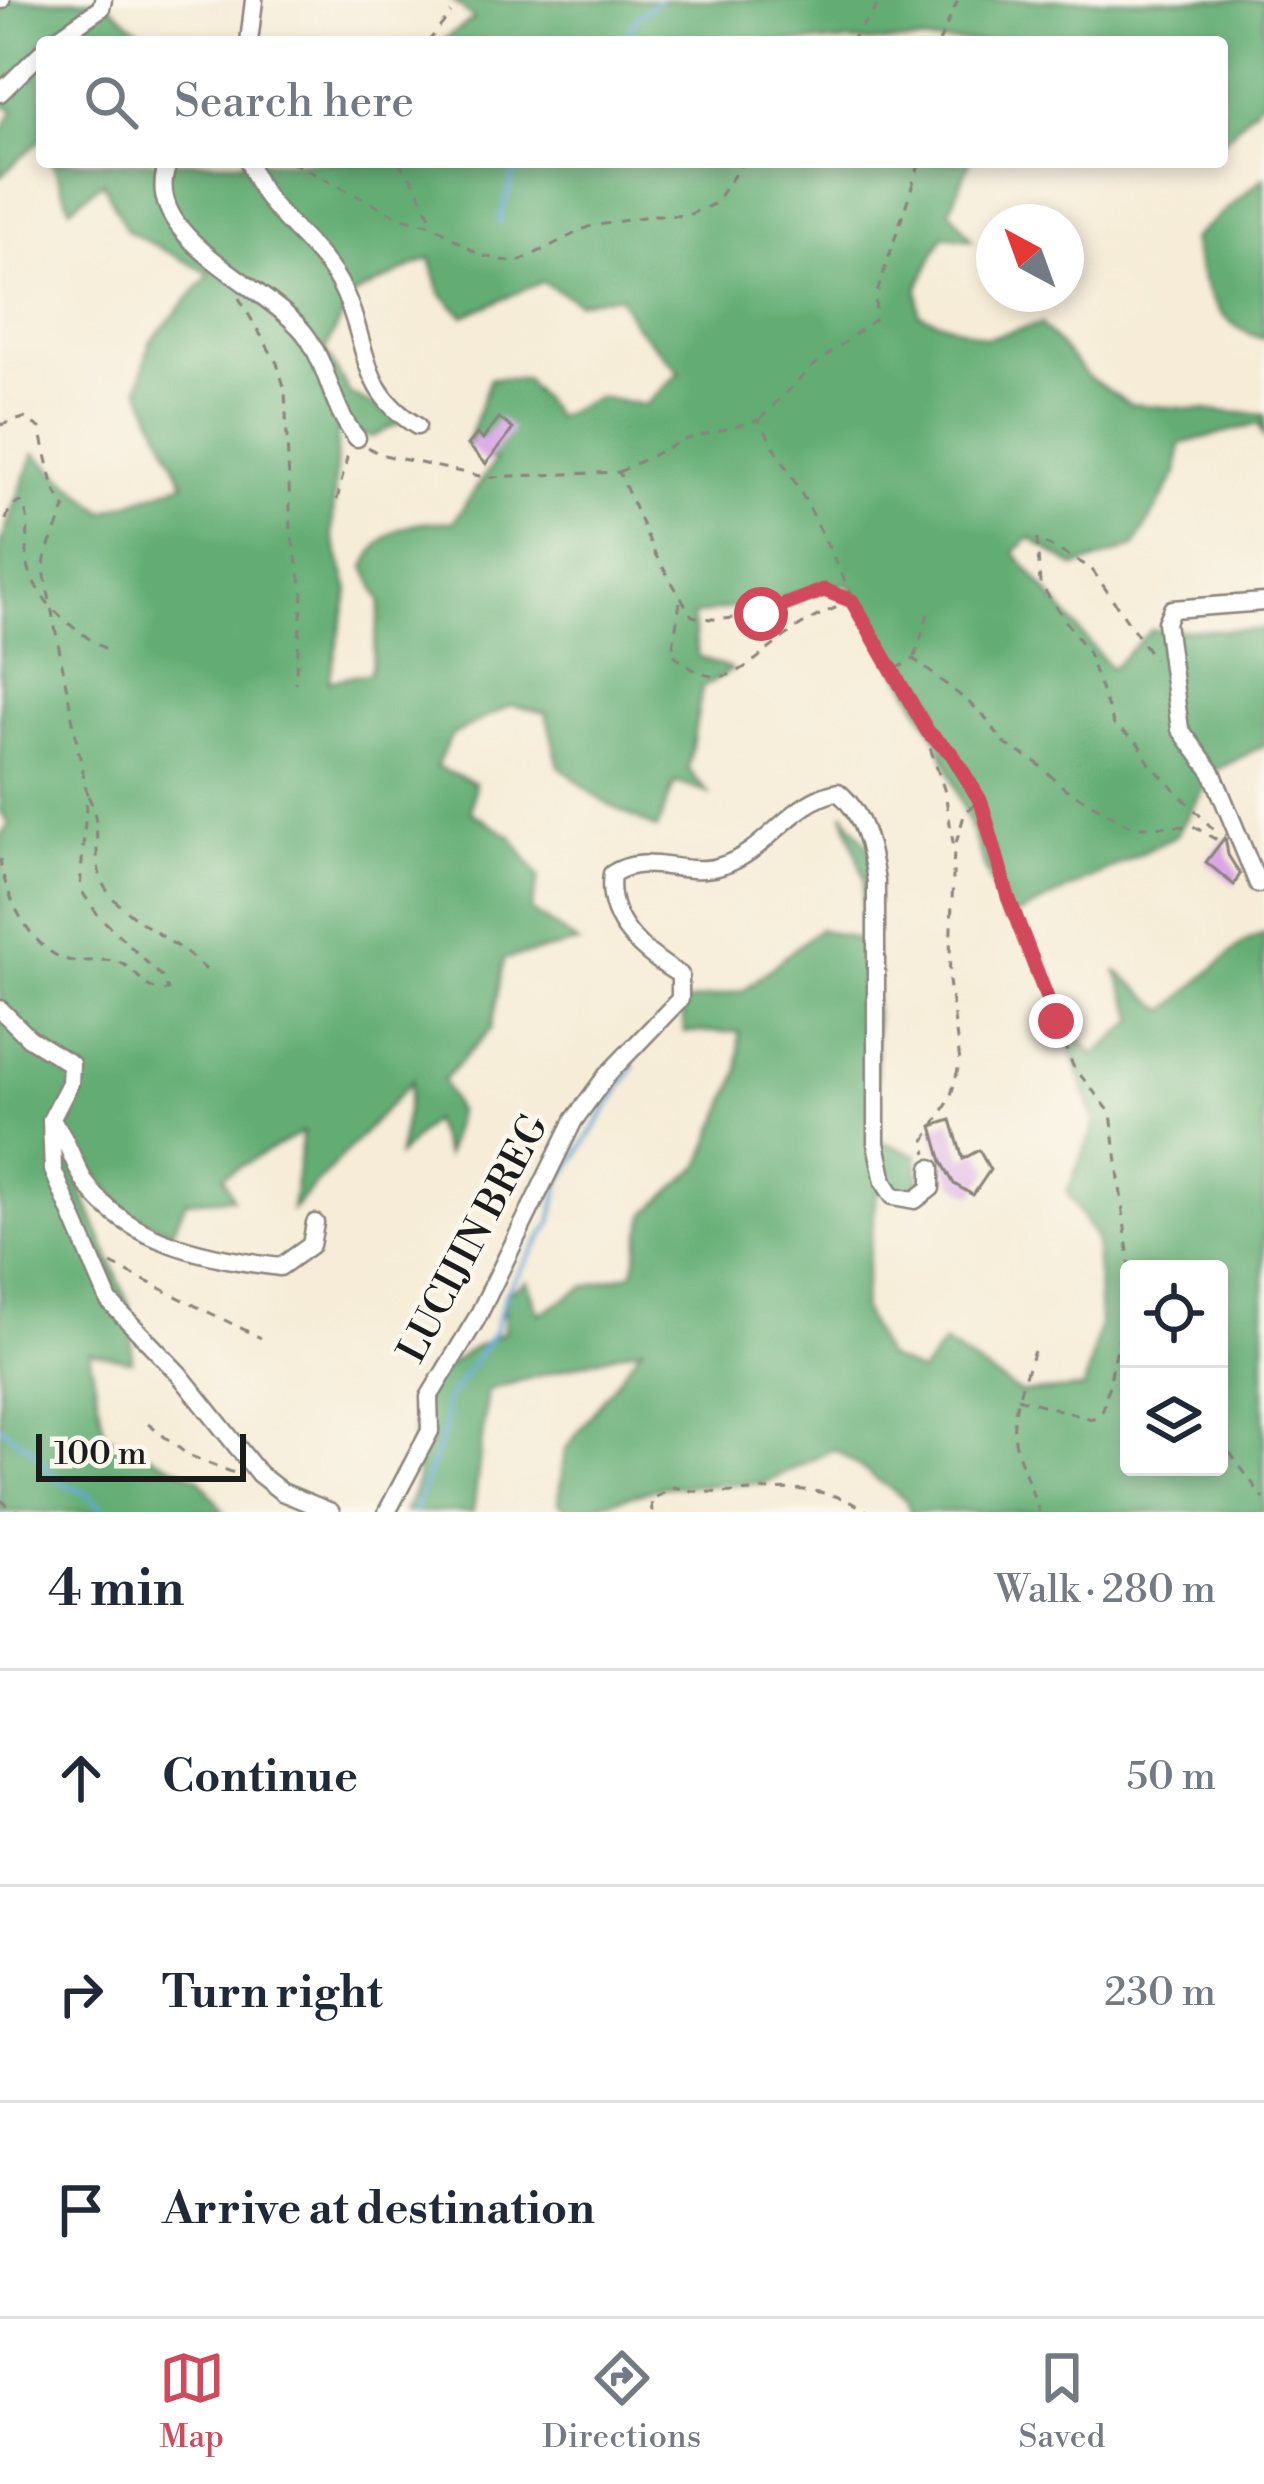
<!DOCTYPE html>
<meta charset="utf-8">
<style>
:root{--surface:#fff;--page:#f6f6f7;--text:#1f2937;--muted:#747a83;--line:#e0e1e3;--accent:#d1495b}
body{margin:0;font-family:"Libre Bodoni",serif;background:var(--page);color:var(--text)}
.controls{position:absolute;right:36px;bottom:36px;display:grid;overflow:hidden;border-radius:12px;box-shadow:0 6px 18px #0003}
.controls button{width:108px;height:108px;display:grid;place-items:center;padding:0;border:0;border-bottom:3px solid var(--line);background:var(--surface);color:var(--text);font:60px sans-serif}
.compass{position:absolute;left:976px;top:204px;width:108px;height:108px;border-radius:50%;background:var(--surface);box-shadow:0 6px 18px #0003;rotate:319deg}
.scale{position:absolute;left:36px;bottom:30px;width:210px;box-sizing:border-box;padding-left:12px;border:6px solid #1c1c1c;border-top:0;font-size:33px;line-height:42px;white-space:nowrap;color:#1c1c1c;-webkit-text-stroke:9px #fbf7ec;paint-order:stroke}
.stop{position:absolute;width:36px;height:36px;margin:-27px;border:9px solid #d1495b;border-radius:50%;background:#fff}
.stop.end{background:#d1495b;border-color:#fff;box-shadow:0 3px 12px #0008}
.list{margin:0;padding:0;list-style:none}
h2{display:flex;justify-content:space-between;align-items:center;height:156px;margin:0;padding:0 48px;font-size:51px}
h2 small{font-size:39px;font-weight:400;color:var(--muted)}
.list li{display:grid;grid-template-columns:78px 1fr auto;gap:36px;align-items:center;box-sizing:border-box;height:216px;padding:0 48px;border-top:3px solid var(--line)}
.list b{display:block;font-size:45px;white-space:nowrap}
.list em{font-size:39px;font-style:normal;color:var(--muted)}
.icon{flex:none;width:66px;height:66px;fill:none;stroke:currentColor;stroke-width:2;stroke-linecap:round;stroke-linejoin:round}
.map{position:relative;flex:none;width:1264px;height:1512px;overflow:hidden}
.search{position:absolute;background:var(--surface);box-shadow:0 6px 18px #0003;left:36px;right:36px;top:36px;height:132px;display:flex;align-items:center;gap:30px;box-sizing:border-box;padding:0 42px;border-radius:12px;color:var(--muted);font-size:45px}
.sheet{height:804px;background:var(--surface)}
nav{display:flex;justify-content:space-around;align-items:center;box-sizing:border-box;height:168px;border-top:3px solid var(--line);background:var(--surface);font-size:33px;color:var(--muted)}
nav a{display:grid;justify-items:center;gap:6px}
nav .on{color:var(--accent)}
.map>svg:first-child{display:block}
.forest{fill:#64ad74;stroke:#406448;stroke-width:3;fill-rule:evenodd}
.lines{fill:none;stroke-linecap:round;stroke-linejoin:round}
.stream{stroke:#64a4d7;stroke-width:4.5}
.building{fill:#d9a6e7}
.minor-casing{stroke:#89847a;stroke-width:21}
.path{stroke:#89847a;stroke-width:3;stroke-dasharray:9 9;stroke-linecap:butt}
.minor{stroke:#fff;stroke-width:16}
.route{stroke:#d1495b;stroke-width:15}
.labels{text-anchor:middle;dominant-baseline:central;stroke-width:9;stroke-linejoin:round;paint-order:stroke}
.street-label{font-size:39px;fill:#1c1c1c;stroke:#fbf7ec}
</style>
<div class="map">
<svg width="1264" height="1512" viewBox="0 0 1264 1512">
<rect width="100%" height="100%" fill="#fbf7ec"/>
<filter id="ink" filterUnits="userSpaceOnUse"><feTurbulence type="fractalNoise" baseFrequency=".00833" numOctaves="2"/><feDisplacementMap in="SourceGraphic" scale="24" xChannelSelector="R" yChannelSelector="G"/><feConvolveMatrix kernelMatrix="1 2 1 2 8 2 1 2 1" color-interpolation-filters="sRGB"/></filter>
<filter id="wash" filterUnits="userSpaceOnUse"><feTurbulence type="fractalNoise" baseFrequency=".004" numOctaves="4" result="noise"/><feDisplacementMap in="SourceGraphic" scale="48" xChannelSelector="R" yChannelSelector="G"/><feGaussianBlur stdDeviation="2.7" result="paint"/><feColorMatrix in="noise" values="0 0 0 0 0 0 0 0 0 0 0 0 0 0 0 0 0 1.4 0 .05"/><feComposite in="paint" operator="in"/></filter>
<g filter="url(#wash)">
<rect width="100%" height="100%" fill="#f6ecd7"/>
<g class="forest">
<polygon points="0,0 103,0 153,42 42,42 42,138 0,177 0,132 14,110 0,104"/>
<polygon points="452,0 1264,0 1264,98 1222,142 1222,42 440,42 474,19"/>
<path d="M52,162H970L950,210L972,240L943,236L918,287L919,314L986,338L1041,324L1088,377L1130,404L1264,415V439L1259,424L1180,444L1177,473L1134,547L1075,567L1030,538L1014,552L1111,669L1151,630H1264V745L1215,771L1176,836L1005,921L939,743L848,584L692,616L698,656L732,670L702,688L688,769L708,793L675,782L657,829L602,801L559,766L546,713L511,705L451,736L436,767L475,783L471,812L512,837L539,877L531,910L578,943L504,959L491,1029L443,1080L457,1112L446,1156L432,1120L399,1155L412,1081L292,1210L303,1132L223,1176L233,1198L186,1201L173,1231L126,1213L88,1164L79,1185L131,1310L132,1361L89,1352L105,1435L199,1478L224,1512H0V836L9,825L0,811V545L34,453L104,512L184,483L139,387L150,342L210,274L127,231L103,182L70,208ZM430,258L440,293L464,316L542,282L578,302L619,296L634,324L680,372L645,405L599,397L556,417L525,379L490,378L467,444L495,461L453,522C412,520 382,527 365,567L381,602L370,673L329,681L349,590L332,534L338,430L373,437L404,420L350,394L325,350L353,296Z"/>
<path d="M1264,177V339C1215,325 1201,286 1192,239Z"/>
<path d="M843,812L871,851L878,1140L917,1155L921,1194L877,1191L862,1309L885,1356L921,1373L944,1343L1020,1393L1084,1388L1100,1325L1096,1239L1067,1192L1095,1124L1058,1011L1094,1055L1136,1020L1116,970L1166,1011L1241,944L1264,933V1512H910L906,1500L834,1449L765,1483L663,1487L570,1512L558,1502L565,1450L642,1347L488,1390L473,1512H404C432,1466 407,1453 416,1412C426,1372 471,1348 504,1332L505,1294L527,1281L539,1314L584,1287L633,1273L645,1215L701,1164L739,1071V1032H684L682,1003L744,990L819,929L860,940L864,878ZM1129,1269H1219V1467H1129Z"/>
</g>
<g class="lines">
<g class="stream">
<polyline points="622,42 636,18 658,0"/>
<polyline points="499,223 512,178 524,162"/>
<polyline points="0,1427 33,1450 57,1480 90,1496 105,1512"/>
<polyline points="414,1512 445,1429 445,1403 495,1331 506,1292 551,1224 559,1184 634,1066"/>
</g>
</g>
<g id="blocks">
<g class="building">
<polygon points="499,418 513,429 486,464 468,445 477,434 483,439"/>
<polygon points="1225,837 1228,855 1240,874 1234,885 1206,862"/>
<polygon points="951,1120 963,1159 979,1150 990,1170 973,1195 954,1184 942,1162 932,1126"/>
</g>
</g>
</g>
<g filter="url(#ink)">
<use href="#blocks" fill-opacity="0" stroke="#89847a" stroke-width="3"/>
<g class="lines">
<g class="minor-casing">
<g id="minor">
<polyline points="0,0 1,0"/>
<polyline points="52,42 101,8 103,0"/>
<polyline points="249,42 254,0"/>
<polyline points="0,93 42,52"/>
<path d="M169,162C134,238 273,286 308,338C329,369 332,410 357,438"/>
<path d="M249,162C266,217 320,241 343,290C370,345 357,389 417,426"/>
<polyline points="1258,884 1212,772 1180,729 1166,622 1172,609 1264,602"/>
<polyline points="0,1009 29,1038 71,1064 70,1083 51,1120 53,1170 109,1301 179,1374 259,1474 282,1492 331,1512"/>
<path d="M51,1120C68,1138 73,1165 87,1185C131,1245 211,1258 280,1267L311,1245L315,1223"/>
<path d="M387,1512L430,1431L429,1397L477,1318L574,1120L607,1075L680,999V975C644,953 605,922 612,874C647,851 684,878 721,866C767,852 790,801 838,792C864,813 871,849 876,881V1143L884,1182L893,1196L915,1200L931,1188V1168"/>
</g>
</g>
<g class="path">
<polyline points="428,42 451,13"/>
<polyline points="850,42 882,0"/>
<polyline points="939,42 958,0"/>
<polyline points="291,162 401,218 433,225 479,255 516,263 588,227 654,215 685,216 714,204 743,162"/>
<polyline points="398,162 416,185 433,223"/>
<polyline points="239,298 277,363 285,390 291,532 303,594 295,683"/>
<polyline points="760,419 812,367 875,319 876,296 920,162"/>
<path d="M0,425L24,418L40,428L54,489L65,507C59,532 44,545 44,570L87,794L80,889L98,915L164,979L168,990C146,994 139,972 121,963C107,957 88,963 73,961C33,956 4,894 0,859"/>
<path d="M368,447L379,454L484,477L619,472L655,554L692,616C738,628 780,603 824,590L850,600"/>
<polyline points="619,472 683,440 759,420 808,505 876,645 914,700 945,792 954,849 949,981 960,1062 950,1099 924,1142 927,1153"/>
<polyline points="337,500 349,449"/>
<path d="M6,520L10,507L21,502C32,517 26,538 27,557C30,599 77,633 111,652"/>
<path d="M680,602L672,653C724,702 746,664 791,632C809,619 828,611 849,602"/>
<polyline points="915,657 930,607"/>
<polyline points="896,669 914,659 981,712 1005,744 1036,762 1064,788 1132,827 1193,826 1215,839 1216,832 1150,764 1138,743 1114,725 1088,653 1040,584 1037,539 1091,568 1154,659"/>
<polyline points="929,733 951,754 981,802 1008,897 1073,1066 1111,1113 1130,1269"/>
<path d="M88,796C103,824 92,850 101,879C112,913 182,943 207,971"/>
<polyline points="956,843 965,812 979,802"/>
<polyline points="111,1264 261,1338"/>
<path d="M1034,1351C1002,1438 1011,1430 1039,1512"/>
<polyline points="1017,1398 1092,1419 1103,1410 1129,1296"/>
<polyline points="148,1424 188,1455 239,1475"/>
<polyline points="1219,1438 1264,1499"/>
<polyline points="0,1500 20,1512"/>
<path d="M652,1512L651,1500L674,1487C741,1505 802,1468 868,1512"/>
</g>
<use href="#minor" class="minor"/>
</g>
</g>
<g class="lines" filter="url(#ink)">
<polyline class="route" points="761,614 824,590 852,601 928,732 952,754 981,802 1008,897 1056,1021"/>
</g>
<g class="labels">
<g class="street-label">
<text transform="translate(474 1239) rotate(-62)">LUCIJIN BREG</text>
</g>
</g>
</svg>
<div class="controls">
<button><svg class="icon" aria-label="locate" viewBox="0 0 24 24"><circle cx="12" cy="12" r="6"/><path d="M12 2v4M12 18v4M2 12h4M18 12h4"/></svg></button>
<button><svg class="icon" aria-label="layers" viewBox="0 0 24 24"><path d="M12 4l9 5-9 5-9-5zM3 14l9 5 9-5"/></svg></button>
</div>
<svg class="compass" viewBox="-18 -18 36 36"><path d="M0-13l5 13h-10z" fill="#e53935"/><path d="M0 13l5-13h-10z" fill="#747a83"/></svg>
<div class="scale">100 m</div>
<div class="stop" style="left:761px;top:614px"></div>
<div class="stop end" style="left:1056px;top:1021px"></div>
<div class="search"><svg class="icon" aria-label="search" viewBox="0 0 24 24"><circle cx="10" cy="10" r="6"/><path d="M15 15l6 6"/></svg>Search here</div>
</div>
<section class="sheet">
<h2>4 min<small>Walk · 280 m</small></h2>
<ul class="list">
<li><svg class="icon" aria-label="ahead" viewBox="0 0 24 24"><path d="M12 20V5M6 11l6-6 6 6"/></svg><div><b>Continue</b></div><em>50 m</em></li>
<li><svg class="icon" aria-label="right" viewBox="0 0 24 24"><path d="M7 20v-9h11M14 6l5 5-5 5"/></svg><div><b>Turn right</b></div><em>230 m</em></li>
<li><svg class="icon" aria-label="arrive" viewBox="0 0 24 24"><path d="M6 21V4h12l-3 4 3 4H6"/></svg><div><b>Arrive at destination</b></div></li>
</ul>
</section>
<nav>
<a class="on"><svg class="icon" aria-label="map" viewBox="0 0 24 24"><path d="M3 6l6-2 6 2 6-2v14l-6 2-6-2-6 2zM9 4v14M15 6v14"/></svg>Map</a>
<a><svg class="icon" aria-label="directions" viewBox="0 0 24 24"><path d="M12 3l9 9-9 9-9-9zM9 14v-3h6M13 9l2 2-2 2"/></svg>Directions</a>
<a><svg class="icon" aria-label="saved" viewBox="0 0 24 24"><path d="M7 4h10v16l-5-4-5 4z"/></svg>Saved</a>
</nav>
